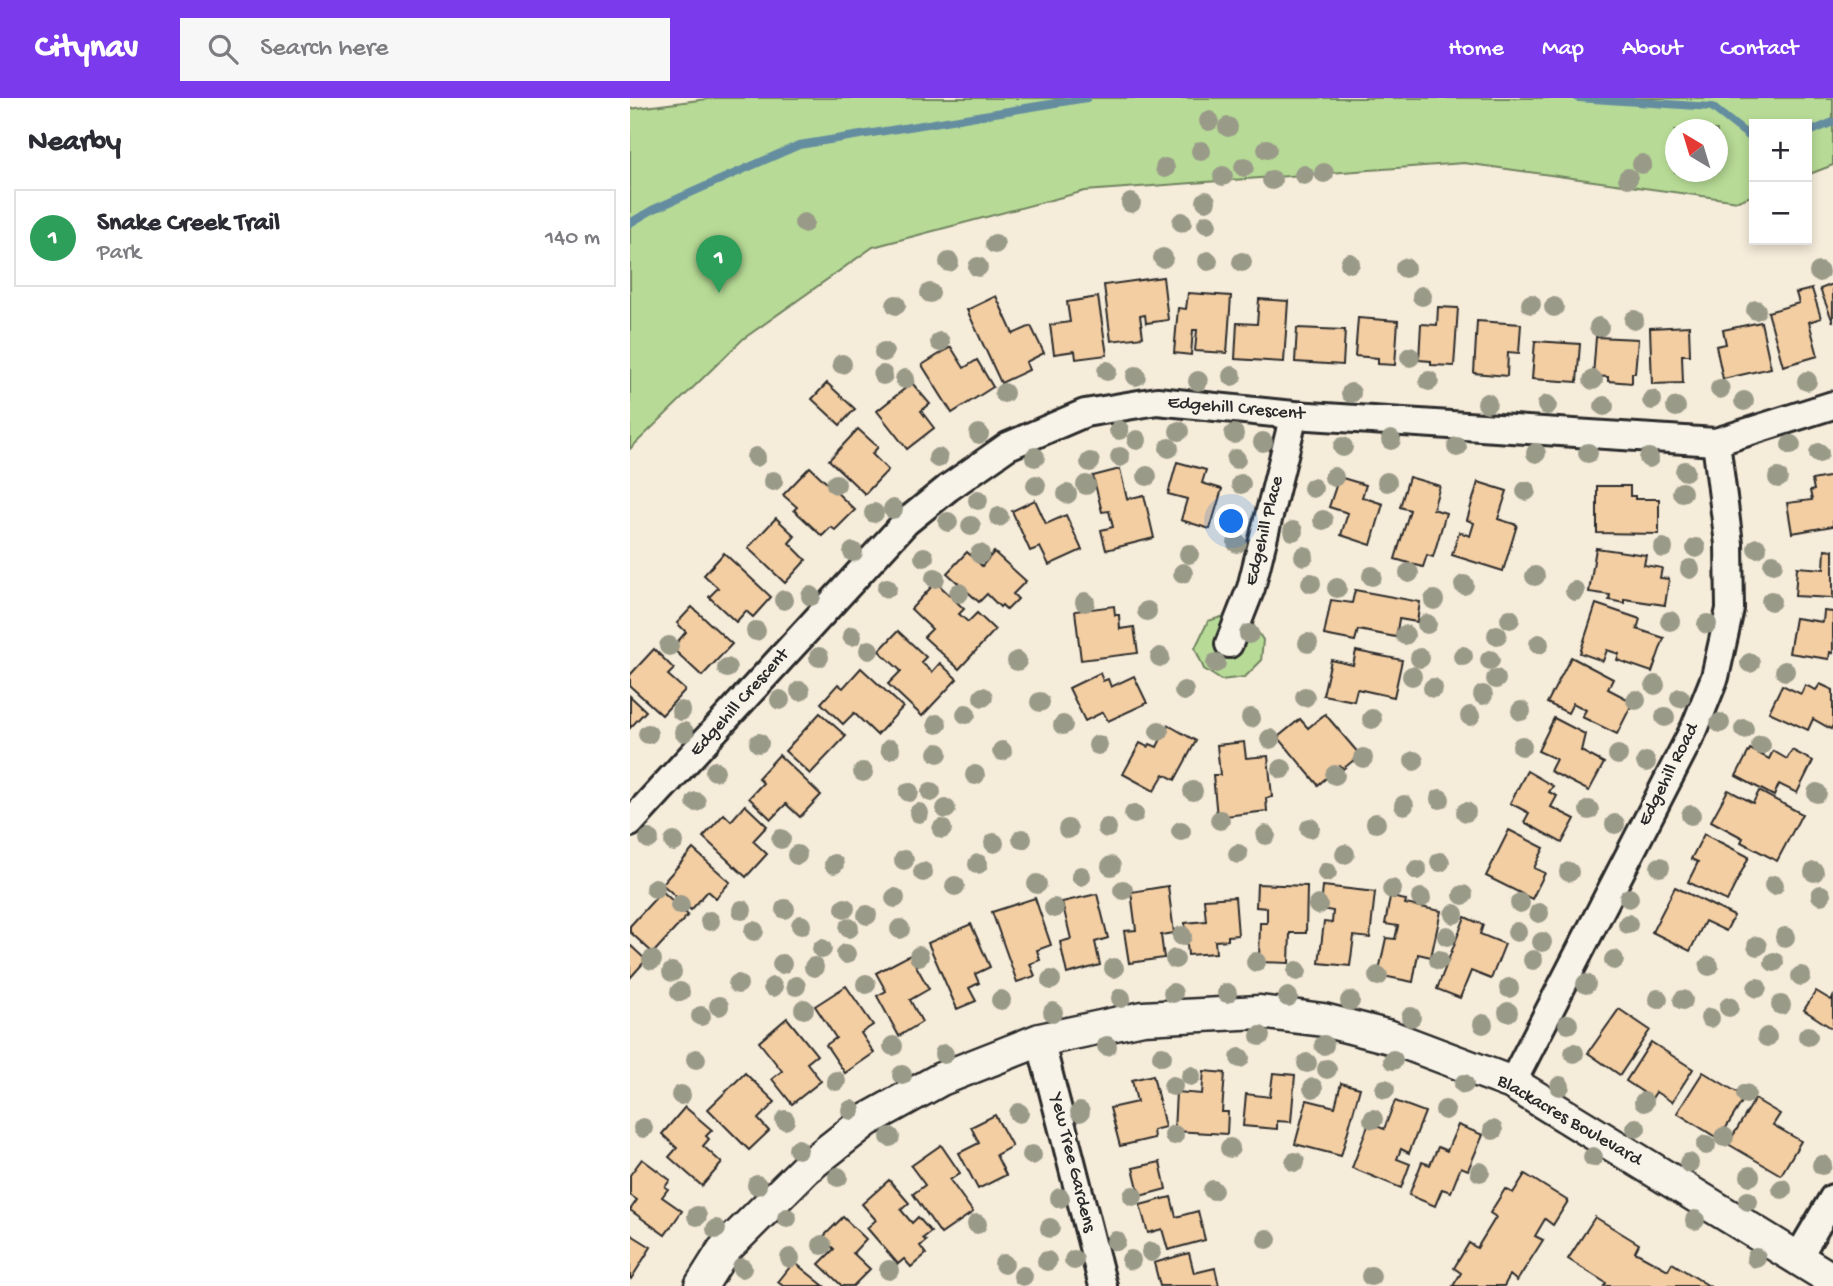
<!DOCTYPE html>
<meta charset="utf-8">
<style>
:root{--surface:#fff;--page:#f7f7f7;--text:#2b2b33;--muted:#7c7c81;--line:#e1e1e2;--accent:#7c3aed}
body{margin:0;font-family:"Gochi Hand",sans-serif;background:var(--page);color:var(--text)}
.controls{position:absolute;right:21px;top:21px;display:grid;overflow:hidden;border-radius:0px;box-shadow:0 4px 10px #0003}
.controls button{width:63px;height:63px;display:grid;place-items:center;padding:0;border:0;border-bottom:2px solid var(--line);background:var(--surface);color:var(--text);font:35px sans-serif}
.compass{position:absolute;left:1035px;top:21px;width:63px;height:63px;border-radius:50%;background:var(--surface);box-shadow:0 4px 10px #0003;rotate:322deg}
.you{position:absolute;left:602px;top:424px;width:24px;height:24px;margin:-18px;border:5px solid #fff;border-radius:50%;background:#1a73e8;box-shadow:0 0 0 10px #1a73e833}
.badge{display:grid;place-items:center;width:46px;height:46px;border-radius:50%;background:var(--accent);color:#fff;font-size:23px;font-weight:700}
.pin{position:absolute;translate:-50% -58px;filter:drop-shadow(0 2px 4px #0008)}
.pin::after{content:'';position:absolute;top:37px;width:24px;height:21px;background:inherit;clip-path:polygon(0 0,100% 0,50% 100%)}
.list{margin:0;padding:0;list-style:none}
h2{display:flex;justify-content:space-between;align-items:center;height:91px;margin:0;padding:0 28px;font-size:30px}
h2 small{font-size:23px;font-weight:400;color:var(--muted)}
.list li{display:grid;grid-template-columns:46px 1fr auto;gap:21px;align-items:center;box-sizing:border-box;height:98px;margin:0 14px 14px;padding:0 14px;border:2px solid var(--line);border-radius:0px}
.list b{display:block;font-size:26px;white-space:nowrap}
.list p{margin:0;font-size:23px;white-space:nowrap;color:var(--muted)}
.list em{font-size:23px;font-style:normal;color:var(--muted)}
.icon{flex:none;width:38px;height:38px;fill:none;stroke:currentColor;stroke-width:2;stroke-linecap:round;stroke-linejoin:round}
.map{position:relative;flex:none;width:1203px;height:1188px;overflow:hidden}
header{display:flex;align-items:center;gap:42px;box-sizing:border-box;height:98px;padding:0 35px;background:var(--accent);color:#fff}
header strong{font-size:33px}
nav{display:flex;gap:38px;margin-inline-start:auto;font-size:24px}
.search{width:490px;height:63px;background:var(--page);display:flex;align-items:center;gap:18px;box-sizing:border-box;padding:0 24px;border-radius:0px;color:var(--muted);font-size:26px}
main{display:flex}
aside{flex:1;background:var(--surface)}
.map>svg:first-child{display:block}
.green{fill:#b7db96;stroke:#718360;stroke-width:2;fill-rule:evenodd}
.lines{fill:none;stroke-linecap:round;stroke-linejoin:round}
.stream{stroke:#658da0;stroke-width:8}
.building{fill:#f3cea3;stroke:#2b2b2b;stroke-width:2}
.minor-casing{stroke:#2b2b2b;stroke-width:32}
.tertiary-casing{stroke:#2b2b2b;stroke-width:37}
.minor{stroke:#f7f3e8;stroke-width:26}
.tertiary{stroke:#f7f3e8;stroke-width:32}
.tree{fill:#9a9a89}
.labels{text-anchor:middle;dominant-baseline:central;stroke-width:7;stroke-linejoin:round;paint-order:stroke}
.street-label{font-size:19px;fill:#2b2b2b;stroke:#f7f3e8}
</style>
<header>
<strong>Citynav</strong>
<div class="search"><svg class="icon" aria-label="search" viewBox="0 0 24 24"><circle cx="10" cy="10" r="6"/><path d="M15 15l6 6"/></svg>Search here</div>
<nav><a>Home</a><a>Map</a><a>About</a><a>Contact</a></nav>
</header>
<main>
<aside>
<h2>Nearby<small></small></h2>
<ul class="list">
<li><span class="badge" style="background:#2e9e5b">1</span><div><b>Snake Creek Trail</b><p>Park</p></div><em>140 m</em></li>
</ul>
</aside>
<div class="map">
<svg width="1203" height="1188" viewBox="0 0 1203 1188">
<rect width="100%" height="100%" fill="#f6ecda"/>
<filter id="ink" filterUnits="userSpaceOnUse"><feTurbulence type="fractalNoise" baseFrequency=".0143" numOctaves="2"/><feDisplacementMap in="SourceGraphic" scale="14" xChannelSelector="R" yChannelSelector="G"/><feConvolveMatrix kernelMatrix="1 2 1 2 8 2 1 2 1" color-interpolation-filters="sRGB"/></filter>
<g filter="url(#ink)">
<g class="green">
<path d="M85,0H1203V67L1177,77V26H1124V97L1108,103L834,65L455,93L243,149L113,241L0,351V11ZM1045,32H1087V74H1045Z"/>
<polygon points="601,516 620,522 633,542 631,563 615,579 591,582 574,571 565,550 578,523"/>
</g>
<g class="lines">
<g class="stream">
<polyline points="948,0 1082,9 1124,42"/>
<polyline points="1177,35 1203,24"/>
<polyline points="0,125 22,112 169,47 457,0"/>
</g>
</g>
<g class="building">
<polygon points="533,179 538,222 516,225 515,217 510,218 513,239 481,243 474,187"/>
<polygon points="1203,186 1203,224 1190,191"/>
<polygon points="1182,191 1191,220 1179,224 1188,258 1153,268 1138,214 1169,205 1166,195"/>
<polygon points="558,195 601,198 597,255 565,253 567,232 563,232 561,257 544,255 548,210 556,211"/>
<polygon points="366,198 383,236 401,228 414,255 396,264 399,272 371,285 337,212"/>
<polygon points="468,199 477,257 446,261 445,253 424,256 420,227 440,224 437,204"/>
<polygon points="629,201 658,203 654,264 605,261 607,225 627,226"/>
<polygon points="808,209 828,210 824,268 801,267 801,263 789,262 791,226 807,227"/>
<polygon points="728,220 768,223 765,267 748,266 748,260 725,258"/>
<polygon points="847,223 891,226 889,255 878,254 877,278 844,275"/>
<polygon points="1131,224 1141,270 1093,281 1086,248 1096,246 1093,232"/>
<polygon points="1059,228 1060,257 1052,257 1053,285 1022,286 1020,230"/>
<polygon points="667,230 715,232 713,267 665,264"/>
<polygon points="966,239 1008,241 1005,275 1002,275 1002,285 978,283 978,279 963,278"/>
<polygon points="905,243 950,246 947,284 902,281"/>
<polygon points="321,249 334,270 347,262 363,289 322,315 292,267"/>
<polygon points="197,285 225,311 210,327 182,301"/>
<polygon points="282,285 300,306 291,313 304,330 277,351 247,313"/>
<polygon points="228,331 248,349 242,356 258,372 235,396 199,362"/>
<polygon points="547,364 576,372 572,385 592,391 580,431 551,422 557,401 538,396"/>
<polygon points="180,369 225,412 205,432 201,429 192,438 164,412 167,409 153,397"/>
<polygon points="490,371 497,401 514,397 524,440 476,452 471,432 483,429 479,413 472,414 463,378"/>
<polygon points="1203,378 1203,428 1162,435 1157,405 1182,402 1180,393 1184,392 1182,382"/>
<polygon points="709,379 736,387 732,399 753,406 741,447 711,437 718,415 699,409"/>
<polygon points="779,379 810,388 803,411 816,415 803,459 797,457 793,469 765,461 780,412 770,409"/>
<polygon points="848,384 877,393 868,421 887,427 873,473 822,457 829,434 840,438 844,425 837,422"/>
<polygon points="967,388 1000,388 1000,398 1005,398 1005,401 1029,401 1029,436 967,435"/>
<polygon points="405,402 416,426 436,417 452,452 419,467 410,449 400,453 382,413"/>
<polygon points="146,420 165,438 159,445 176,462 155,485 118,450"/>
<polygon points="966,450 1016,457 1014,467 1032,470 1030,480 1039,481 1035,507 994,501 994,505 979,502 980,497 959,494"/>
<polygon points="1195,451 1203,452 1203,500 1165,498 1167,469 1194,471"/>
<polygon points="337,454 352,468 364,454 396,483 383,496 388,501 377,512 372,507 370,509 357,496 349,504 317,475"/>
<polygon points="94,455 141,499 123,519 116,513 106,524 79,499 88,490 74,477"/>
<polygon points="306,484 334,511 329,516 338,524 347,515 365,532 329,571 294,539 302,531 281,511"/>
<polygon points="725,492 790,504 787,524 769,521 766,539 728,532 725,543 694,537 701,502 722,505"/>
<polygon points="966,506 1010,521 1007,531 1034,540 1022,574 987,562 989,556 977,552 973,563 950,555"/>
<polygon points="484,508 485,517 489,517 490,531 504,529 508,555 451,562 445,513"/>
<polygon points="62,509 102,546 72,578 42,550 56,534 47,525"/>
<polygon points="1194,513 1203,514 1203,555 1200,554 1199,561 1159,555 1165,520 1193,524"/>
<polygon points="268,533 296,559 291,564 302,574 310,565 327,581 292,618 258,586 271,573 249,553"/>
<polygon points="24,551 44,571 38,577 55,592 32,617 0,588 0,577"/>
<polygon points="726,553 772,562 764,599 727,591 724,603 693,597 701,562 723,567"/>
<polygon points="941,559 983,581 978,591 1003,604 987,636 952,619 956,612 943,605 938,615 917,605"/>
<polygon points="231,570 273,609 247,637 224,615 213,626 191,605 208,586 213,590"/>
<polygon points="470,575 473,583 478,581 481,589 504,578 517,605 478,623 473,614 455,623 439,590"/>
<polygon points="1190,586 1203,592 1203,627 1201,631 1183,621 1178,632 1139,614 1152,587 1171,596 1175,587 1186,592"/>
<polygon points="0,598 16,613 0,630"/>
<polygon points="190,615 216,638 180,676 155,653"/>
<polygon points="695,616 730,657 713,671 710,668 688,687 648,639 670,621 678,630"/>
<polygon points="924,620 955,636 951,653 974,665 959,693 920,673 926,661 908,653"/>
<polygon points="538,627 566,643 545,682 534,676 524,693 493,676 510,645 518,649 520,646 527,649"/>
<polygon points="614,644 616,660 638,658 642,699 636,700 637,713 587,719 583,677 590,677 587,647"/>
<polygon points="1120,651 1139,661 1143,653 1157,661 1162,652 1183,663 1167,695 1149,686 1144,698 1106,678"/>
<polygon points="149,657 191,697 170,719 156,706 141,721 119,700 133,685 128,680"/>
<polygon points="897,673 923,688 919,694 927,698 921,709 945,721 932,745 894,724 899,715 880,705"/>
<polygon points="1098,692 1123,705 1129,693 1172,716 1147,763 1111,744 1113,740 1081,723"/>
<polygon points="115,707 137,728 123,743 137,756 116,779 73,739 94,716 101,723"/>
<polygon points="879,732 914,750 904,770 915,775 902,801 856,778"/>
<polygon points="1074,736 1119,759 1097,803 1058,784 1068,764 1061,761"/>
<polygon points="63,751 100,784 86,800 78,793 61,812 32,786"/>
<polygon points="627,786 677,788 676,835 660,835 659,865 629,864 630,825 637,825 637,810 626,809"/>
<polygon points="538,788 544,835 531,837 534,860 499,865 494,833 506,832 501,794"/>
<polygon points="693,788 745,794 740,840 724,838 720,868 689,865 694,824 702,825 703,813 691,811"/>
<polygon points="1045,789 1104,818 1096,833 1075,823 1060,853 1022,834"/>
<polygon points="32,793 58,817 23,855 0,834 0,828"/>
<polygon points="467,796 478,840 465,844 470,867 437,876 430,844 441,841 432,804"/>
<polygon points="605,799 608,837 598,838 598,842 585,843 586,855 558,857 555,825 576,823 574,801"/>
<polygon points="760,799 776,802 775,806 811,813 801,859 788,856 783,884 748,877 756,840 765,841 768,828 755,826"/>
<polygon points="405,800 421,847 407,852 410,862 400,866 405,878 387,884 362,814"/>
<polygon points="835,819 853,827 850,836 875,846 861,881 841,873 830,900 807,891"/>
<polygon points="341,826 360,869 345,876 349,885 339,890 346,903 327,911 298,845"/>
<polygon points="0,847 16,862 0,880"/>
<polygon points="280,857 299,891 280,902 292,924 269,938 247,898 256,893 246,875"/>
<polygon points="216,888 243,927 231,935 244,955 215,975 196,947 206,940 185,908"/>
<polygon points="1186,893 1201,902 1203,899 1203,931 1174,912"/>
<polygon points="989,911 1020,932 990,977 958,955"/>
<polygon points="157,920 187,957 177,965 191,983 162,1006 142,981 152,973 129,944"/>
<polygon points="1021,944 1063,971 1042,1004 1026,994 1022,1000 996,983"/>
<polygon points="574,973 595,975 592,1014 598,1014 597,1036 544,1033 546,994 572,996"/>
<polygon points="1073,974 1115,999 1089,1041 1047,1015"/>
<polygon points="115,975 145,1004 128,1021 139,1033 119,1052 78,1011"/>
<polygon points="643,975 665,977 661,1024 647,1023 647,1031 613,1028 616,996 640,999"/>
<polygon points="523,977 535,1029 523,1032 524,1040 490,1048 480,1010 507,1004 502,982"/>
<polygon points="711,985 730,990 711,1058 665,1046 677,1002 705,1009"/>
<polygon points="1125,1001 1150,1016 1143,1027 1171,1043 1151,1077 1098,1046"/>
<polygon points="765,1003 795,1014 779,1055 771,1051 767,1061 780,1066 771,1090 722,1070 739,1025 754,1031"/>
<polygon points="55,1009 82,1032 76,1038 79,1041 73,1048 92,1065 72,1088 39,1059 47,1050 32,1036"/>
<polygon points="365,1017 382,1048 366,1057 376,1077 348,1091 329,1055 349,1045 341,1029"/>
<polygon points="828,1027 853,1037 838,1072 831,1069 821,1094 812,1091 805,1108 779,1097 792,1064 800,1067 808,1049 817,1053"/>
<polygon points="311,1047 330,1075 320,1082 343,1114 311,1136 283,1096 295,1087 281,1068"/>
<polygon points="12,1061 40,1082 35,1089 38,1091 32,1099 52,1113 35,1137 0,1112 7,1102 0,1097 0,1077"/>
<polygon points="530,1064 536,1091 510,1098 503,1070"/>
<polygon points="895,1076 938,1103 923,1127 915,1121 905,1138 913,1142 887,1183 880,1177 874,1188 823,1188 831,1175 824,1170 839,1145 847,1150 866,1119 860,1115 875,1091 883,1095"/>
<polygon points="259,1082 279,1105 271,1112 282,1125 288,1119 301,1134 293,1140 296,1143 290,1148 296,1156 281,1169 274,1161 268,1166 237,1130 246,1122 232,1106"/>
<polygon points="541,1099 546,1119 568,1113 575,1142 538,1152 532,1131 518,1135 510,1107"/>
<polygon points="213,1119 236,1141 223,1155 240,1171 223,1188 212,1188 189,1166 204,1151 192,1140"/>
<polygon points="965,1119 1009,1146 1005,1154 1038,1172 1042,1165 1079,1188 974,1188 976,1185 938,1161"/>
<polygon points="0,1136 21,1149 1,1181 0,1180"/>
<polygon points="559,1155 564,1175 585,1170 589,1188 530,1188 524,1165"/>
<polygon points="164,1164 194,1188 153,1188 148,1184"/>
</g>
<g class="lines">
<g class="minor-casing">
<g id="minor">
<polyline points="599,546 621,490 664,317"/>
<polyline points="0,725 276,424 318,390 378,348 455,315 527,303 664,317 1086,344 1203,307"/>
<polyline points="410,942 473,1188"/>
<polyline points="882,985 1065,629 1085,579 1100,511 1099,446 1086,344"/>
<polyline points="1167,1161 1203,1100"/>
</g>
</g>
<g class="tertiary-casing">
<polyline id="tertiary" points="71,1188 93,1153 176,1070 237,1022 311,981 410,942 513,920 630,914 693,922 760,939 882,985 1203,1182"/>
</g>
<use href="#minor" class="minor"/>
<use href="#tertiary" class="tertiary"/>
</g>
<g class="tree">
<circle cx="579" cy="23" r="10"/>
<circle cx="598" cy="29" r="10"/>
<circle cx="637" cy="51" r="10"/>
<circle cx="571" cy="53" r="10"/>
<circle cx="1012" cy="66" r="10"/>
<circle cx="614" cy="69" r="10"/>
<circle cx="535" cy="70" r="10"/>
<circle cx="694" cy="75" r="10"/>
<circle cx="674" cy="77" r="10"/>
<circle cx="593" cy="78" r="10"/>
<circle cx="998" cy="80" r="10"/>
<circle cx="642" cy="82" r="10"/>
<circle cx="576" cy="103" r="10"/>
<circle cx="501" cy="105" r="10"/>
<circle cx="552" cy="124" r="10"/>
<circle cx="174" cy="125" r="10"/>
<circle cx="577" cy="126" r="10"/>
<circle cx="365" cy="146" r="10"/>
<circle cx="533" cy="160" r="10"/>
<circle cx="578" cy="163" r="10"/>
<circle cx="319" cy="164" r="10"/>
<circle cx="612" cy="164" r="10"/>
<circle cx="720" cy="165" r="10"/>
<circle cx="348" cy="169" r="10"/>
<circle cx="775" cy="170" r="10"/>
<circle cx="1189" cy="174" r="10"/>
<circle cx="300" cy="195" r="10"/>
<circle cx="792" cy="198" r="10"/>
<circle cx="901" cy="206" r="10"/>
<circle cx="266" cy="207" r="10"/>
<circle cx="924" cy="209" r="10"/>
<circle cx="1126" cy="212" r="10"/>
<circle cx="1004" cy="222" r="10"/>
<circle cx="969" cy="229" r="10"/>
<circle cx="310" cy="244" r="10"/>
<circle cx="254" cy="254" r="10"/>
<circle cx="780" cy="259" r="10"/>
<circle cx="212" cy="266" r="10"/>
<circle cx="477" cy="273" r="10"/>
<circle cx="253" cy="277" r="10"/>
<circle cx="506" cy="278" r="10"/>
<circle cx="602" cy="278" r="10"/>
<circle cx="275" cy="281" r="10"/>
<circle cx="963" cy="282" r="10"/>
<circle cx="568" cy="283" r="10"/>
<circle cx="799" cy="283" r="10"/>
<circle cx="1177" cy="283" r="10"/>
<circle cx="1090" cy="291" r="10"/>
<circle cx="374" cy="295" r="10"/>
<circle cx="721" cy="295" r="10"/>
<circle cx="1022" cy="302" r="10"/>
<circle cx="1114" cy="303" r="10"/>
<circle cx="857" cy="305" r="10"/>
<circle cx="917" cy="307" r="10"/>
<circle cx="974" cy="308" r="10"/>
<circle cx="1046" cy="309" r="10"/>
<circle cx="489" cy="332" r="10"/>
<circle cx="549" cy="333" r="10"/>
<circle cx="349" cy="336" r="10"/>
<circle cx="604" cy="336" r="10"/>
<circle cx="507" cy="342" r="10"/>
<circle cx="761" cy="342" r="10"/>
<circle cx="633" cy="344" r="10"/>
<circle cx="1161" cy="347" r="10"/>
<circle cx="713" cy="349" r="10"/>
<circle cx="827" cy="349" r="10"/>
<circle cx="539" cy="350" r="10"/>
<circle cx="906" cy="355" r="10"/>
<circle cx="958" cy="355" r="10"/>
<circle cx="1189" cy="355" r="10"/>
<circle cx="126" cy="359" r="10"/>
<circle cx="405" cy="359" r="10"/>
<circle cx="490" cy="359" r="10"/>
<circle cx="308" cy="360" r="10"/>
<circle cx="1019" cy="360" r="10"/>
<circle cx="606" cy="361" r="10"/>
<circle cx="460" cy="364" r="10"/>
<circle cx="1055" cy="373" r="10"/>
<circle cx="517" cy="378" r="10"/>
<circle cx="704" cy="379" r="10"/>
<circle cx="1148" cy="380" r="10"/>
<circle cx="143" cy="383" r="10"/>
<circle cx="757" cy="384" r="10"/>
<circle cx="206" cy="386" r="10"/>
<circle cx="611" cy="386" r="10"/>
<circle cx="406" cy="387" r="10"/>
<circle cx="456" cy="387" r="10"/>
<circle cx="683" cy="390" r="10"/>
<circle cx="896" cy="393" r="10"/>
<circle cx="1052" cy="394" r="10"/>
<circle cx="437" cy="396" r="10"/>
<circle cx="348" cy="402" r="10"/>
<circle cx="263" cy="411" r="10"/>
<circle cx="244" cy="415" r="10"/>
<circle cx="369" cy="419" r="10"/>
<circle cx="693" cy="422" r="10"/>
<circle cx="318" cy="424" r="10"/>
<circle cx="341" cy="428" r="10"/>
<circle cx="663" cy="433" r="10"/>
<circle cx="607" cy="445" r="10"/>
<circle cx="1033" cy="450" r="10"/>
<circle cx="1066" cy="450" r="10"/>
<circle cx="1127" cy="450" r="10"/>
<circle cx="223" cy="454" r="10"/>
<circle cx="350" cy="456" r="10"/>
<circle cx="559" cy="456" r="10"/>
<circle cx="674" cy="458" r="10"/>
<circle cx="294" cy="459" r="10"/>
<circle cx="1143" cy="466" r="10"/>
<circle cx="1060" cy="471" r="10"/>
<circle cx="553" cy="475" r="10"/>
<circle cx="779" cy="475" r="10"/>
<circle cx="742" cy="478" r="10"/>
<circle cx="905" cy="478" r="10"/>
<circle cx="305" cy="480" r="10"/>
<circle cx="681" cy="485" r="10"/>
<circle cx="834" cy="487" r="10"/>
<circle cx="257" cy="490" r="10"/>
<circle cx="707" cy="490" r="10"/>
<circle cx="945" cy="493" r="10"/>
<circle cx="329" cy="495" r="10"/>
<circle cx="181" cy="498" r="10"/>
<circle cx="154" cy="502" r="10"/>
<circle cx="804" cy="502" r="10"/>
<circle cx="1141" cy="503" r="10"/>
<circle cx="455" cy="504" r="10"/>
<circle cx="517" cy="513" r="10"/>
<circle cx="880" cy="521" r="10"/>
<circle cx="1040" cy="523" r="10"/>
<circle cx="797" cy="526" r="10"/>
<circle cx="1077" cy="526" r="10"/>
<circle cx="126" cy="533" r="10"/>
<circle cx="619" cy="536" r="10"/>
<circle cx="775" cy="537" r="10"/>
<circle cx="867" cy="537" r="10"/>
<circle cx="222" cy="538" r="10"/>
<circle cx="678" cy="545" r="10"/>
<circle cx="909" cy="546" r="10"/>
<circle cx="39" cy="548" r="10"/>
<circle cx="239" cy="552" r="10"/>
<circle cx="833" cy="558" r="10"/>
<circle cx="189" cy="559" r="10"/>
<circle cx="530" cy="559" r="10"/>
<circle cx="790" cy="560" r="10"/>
<circle cx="860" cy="562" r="10"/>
<circle cx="387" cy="563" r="10"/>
<circle cx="586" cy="565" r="10"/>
<circle cx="1120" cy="565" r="10"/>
<circle cx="97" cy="570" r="10"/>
<circle cx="1155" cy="573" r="10"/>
<circle cx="782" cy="578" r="10"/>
<circle cx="866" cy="581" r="10"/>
<circle cx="1025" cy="587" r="10"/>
<circle cx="803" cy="590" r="10"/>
<circle cx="170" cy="593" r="10"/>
<circle cx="554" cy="593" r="10"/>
<circle cx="853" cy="597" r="10"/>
<circle cx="353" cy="599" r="10"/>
<circle cx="675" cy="599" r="10"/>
<circle cx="1050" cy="600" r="10"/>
<circle cx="150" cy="602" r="10"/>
<circle cx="1006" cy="602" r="10"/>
<circle cx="410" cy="604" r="10"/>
<circle cx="51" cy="613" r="10"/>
<circle cx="891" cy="613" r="10"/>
<circle cx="336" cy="616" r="10"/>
<circle cx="840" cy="618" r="10"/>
<circle cx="1035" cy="619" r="10"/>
<circle cx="621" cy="620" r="10"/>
<circle cx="742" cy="621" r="10"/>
<circle cx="1090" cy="625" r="10"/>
<circle cx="307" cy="626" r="10"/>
<circle cx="433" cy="627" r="10"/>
<circle cx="1114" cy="631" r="10"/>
<circle cx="529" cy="633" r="10"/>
<circle cx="54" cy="634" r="10"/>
<circle cx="18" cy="636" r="10"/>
<circle cx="640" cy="641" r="10"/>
<circle cx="129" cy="645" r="10"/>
<circle cx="468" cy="647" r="10"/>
<circle cx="1131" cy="647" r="10"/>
<circle cx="892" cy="648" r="10"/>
<circle cx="260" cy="651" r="10"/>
<circle cx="372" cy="653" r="10"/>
<circle cx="308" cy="655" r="10"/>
<circle cx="988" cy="657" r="10"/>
<circle cx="733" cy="660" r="10"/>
<circle cx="784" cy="663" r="10"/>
<circle cx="1016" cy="664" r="10"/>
<circle cx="652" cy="671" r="10"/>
<circle cx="85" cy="673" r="10"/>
<circle cx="233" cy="674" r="10"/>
<circle cx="345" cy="677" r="10"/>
<circle cx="705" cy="677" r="10"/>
<circle cx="563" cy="693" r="10"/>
<circle cx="279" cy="694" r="10"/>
<circle cx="301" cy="694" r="10"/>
<circle cx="1187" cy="695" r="10"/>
<circle cx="810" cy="701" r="10"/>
<circle cx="66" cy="704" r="10"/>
<circle cx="774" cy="707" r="10"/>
<circle cx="316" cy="711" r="10"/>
<circle cx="959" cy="712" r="10"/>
<circle cx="836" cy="714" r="10"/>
<circle cx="289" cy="715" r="10"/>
<circle cx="504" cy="716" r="10"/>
<circle cx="1061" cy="717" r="10"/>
<circle cx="590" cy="722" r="10"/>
<circle cx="746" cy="725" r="10"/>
<circle cx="985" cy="726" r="10"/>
<circle cx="477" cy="730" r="10"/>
<circle cx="680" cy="730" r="10"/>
<circle cx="312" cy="731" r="10"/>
<circle cx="438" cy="731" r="10"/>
<circle cx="551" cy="733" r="10"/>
<circle cx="636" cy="737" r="10"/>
<circle cx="19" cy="741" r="10"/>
<circle cx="151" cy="741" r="10"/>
<circle cx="392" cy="741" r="10"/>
<circle cx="44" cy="744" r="10"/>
<circle cx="364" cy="745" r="10"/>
<circle cx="608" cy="756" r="10"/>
<circle cx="715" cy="756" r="10"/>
<circle cx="167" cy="757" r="10"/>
<circle cx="274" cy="762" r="10"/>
<circle cx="810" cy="764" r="10"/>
<circle cx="204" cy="766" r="10"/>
<circle cx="348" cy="766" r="10"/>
<circle cx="481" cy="768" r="10"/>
<circle cx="1030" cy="769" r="10"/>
<circle cx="787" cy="772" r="10"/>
<circle cx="293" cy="774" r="10"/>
<circle cx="697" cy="774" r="10"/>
<circle cx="939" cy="774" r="10"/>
<circle cx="1184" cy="774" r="10"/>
<circle cx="451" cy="778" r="10"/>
<circle cx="407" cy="786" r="10"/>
<circle cx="1144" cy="787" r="10"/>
<circle cx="325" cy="788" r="10"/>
<circle cx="25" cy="790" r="10"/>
<circle cx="762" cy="791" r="10"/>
<circle cx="493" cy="792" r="10"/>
<circle cx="833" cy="797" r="10"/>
<circle cx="1191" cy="797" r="10"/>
<circle cx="265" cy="800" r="10"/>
<circle cx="791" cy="800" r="10"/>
<circle cx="999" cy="800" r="10"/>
<circle cx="890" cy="805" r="10"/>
<circle cx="50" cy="807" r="10"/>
<circle cx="688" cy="807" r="10"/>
<circle cx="215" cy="810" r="10"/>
<circle cx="424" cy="810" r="10"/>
<circle cx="155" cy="811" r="10"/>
<circle cx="112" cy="812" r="10"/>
<circle cx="909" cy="815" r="10"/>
<circle cx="824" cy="816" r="10"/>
<circle cx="237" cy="817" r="10"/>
<circle cx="80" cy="823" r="10"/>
<circle cx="998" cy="826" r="10"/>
<circle cx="171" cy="827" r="10"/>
<circle cx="219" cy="830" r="10"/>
<circle cx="270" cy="831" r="10"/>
<circle cx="124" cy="833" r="10"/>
<circle cx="887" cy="834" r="10"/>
<circle cx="552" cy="838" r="10"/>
<circle cx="817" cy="838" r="10"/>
<circle cx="1155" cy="839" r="10"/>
<circle cx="912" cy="844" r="10"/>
<circle cx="1127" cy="848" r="10"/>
<circle cx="192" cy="851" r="10"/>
<circle cx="216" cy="856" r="10"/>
<circle cx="289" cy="858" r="10"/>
<circle cx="545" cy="861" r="10"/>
<circle cx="22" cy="862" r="10"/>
<circle cx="809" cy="862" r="10"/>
<circle cx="903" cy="862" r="10"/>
<circle cx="984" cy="862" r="10"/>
<circle cx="626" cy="864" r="10"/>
<circle cx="1144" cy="864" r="10"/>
<circle cx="152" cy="866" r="10"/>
<circle cx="1079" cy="868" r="10"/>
<circle cx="184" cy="869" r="10"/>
<circle cx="484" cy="870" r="10"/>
<circle cx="667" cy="873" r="10"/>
<circle cx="42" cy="874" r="10"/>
<circle cx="748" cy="878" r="10"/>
<circle cx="1171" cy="878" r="10"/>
<circle cx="421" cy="882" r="10"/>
<circle cx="108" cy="886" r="10"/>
<circle cx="236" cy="886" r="10"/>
<circle cx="956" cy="886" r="10"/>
<circle cx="166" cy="888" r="10"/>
<circle cx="143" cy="889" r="10"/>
<circle cx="879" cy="890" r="10"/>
<circle cx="1127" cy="890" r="10"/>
<circle cx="50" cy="894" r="10"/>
<circle cx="543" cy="895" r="10"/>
<circle cx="597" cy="895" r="10"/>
<circle cx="658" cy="899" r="10"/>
<circle cx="491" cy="900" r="10"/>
<circle cx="1028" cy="901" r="10"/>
<circle cx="371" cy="902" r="10"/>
<circle cx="1053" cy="902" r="10"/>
<circle cx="720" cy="903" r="10"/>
<circle cx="1151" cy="907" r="10"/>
<circle cx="89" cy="908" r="10"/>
<circle cx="1099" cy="909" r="10"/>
<circle cx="174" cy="911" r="10"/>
<circle cx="423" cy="914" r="10"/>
<circle cx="878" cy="914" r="10"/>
<circle cx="71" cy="918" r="10"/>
<circle cx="781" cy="919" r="10"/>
<circle cx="1080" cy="920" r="10"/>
<circle cx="853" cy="926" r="10"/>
<circle cx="938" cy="926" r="10"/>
<circle cx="630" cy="938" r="10"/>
<circle cx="1178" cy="938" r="10"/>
<circle cx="1137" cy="939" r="10"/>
<circle cx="694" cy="947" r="10"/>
<circle cx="263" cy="948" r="10"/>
<circle cx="477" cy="948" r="10"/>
<circle cx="944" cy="955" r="10"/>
<circle cx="314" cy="956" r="10"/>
<circle cx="532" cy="958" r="10"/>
<circle cx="610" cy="960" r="10"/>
<circle cx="66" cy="961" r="10"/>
<circle cx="763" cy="962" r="10"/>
<circle cx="677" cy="965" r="10"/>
<circle cx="697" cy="971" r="10"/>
<circle cx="272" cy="977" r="10"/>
<circle cx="561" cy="978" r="10"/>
<circle cx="206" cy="983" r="10"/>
<circle cx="834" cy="986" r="10"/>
<circle cx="543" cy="988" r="10"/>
<circle cx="930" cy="988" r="10"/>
<circle cx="683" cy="990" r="10"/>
<circle cx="755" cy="991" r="10"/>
<circle cx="1116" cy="996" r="10"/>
<circle cx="51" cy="997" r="10"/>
<circle cx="1014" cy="1004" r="10"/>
<circle cx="221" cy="1012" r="10"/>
<circle cx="815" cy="1012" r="10"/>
<circle cx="450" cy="1014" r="10"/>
<circle cx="389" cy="1015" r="10"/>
<circle cx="743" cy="1021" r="10"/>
<circle cx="155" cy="1022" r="10"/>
<circle cx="13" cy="1030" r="10"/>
<circle cx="1006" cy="1030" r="10"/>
<circle cx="863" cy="1032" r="10"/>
<circle cx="544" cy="1037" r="10"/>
<circle cx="260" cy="1039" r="10"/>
<circle cx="1094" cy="1039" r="10"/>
<circle cx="1076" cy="1047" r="10"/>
<circle cx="600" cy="1050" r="10"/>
<circle cx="168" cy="1051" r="10"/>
<circle cx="402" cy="1057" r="10"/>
<circle cx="963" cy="1059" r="10"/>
<circle cx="665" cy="1064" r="10"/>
<circle cx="1059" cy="1065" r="10"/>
<circle cx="1192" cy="1067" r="10"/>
<circle cx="850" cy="1074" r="10"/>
<circle cx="1120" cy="1078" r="10"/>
<circle cx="208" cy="1079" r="10"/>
<circle cx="127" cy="1087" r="10"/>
<circle cx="1152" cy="1091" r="10"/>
<circle cx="583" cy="1092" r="10"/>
<circle cx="503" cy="1098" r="10"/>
<circle cx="430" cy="1100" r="10"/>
<circle cx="1118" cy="1103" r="10"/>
<circle cx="67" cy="1118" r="10"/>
<circle cx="157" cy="1120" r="10"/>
<circle cx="1065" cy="1122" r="10"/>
<circle cx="347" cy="1126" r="10"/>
<circle cx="420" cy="1130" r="10"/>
<circle cx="86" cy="1131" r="10"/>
<circle cx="637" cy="1141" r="10"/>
<circle cx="486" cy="1143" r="10"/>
<circle cx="192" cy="1147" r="10"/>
<circle cx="521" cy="1154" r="10"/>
<circle cx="160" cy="1160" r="10"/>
<circle cx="1126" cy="1160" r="10"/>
<circle cx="444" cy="1162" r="10"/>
<circle cx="501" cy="1162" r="10"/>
<circle cx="417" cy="1163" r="10"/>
<circle cx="374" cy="1166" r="10"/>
<circle cx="112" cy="1170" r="10"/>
<circle cx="259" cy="1172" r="10"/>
<circle cx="393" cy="1178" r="10"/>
<circle cx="741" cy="1178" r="10"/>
</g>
</g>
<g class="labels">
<g class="street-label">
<text transform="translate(606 311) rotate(5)">Edgehill Crescent</text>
<text transform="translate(635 433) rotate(-76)">Edgehill Place</text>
<text transform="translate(110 605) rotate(-48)">Edgehill Crescent</text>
<text transform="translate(1039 677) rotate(-63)">Edgehill Road</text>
<text transform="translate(939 1023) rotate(30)">Blackacres Boulevard</text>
<text transform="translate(442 1065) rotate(76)">Yew Tree Gardens</text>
</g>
</g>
</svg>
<div class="controls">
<button>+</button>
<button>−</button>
</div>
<svg class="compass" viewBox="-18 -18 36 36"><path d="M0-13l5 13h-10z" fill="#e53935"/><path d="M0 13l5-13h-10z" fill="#7c7c81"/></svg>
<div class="you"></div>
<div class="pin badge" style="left:89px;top:195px;background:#2e9e5b">1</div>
</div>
</main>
